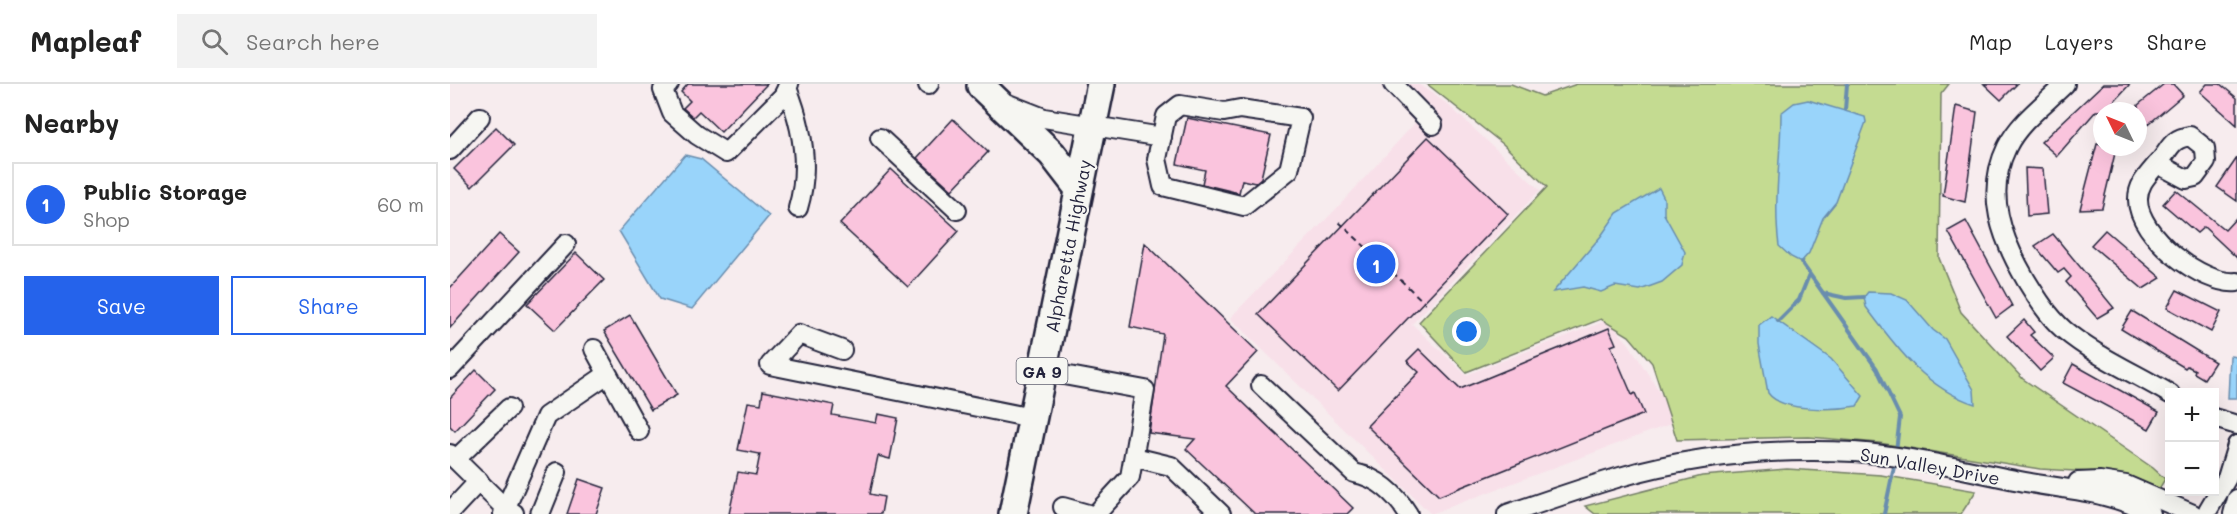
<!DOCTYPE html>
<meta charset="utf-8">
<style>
:root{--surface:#fff;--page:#f2f2f2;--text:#222;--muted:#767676;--line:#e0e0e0;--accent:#2563eb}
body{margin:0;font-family:Mali,sans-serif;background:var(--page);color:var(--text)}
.controls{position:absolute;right:18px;bottom:18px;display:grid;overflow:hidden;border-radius:0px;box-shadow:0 6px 24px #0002}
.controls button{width:54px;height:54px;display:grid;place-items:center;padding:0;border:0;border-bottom:2px solid var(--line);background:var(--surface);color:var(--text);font:30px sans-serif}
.compass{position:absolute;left:1643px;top:18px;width:54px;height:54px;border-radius:50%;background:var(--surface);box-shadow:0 6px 24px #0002;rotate:313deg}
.you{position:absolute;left:1017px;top:248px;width:21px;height:21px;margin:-15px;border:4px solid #fff;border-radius:50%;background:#1a73e8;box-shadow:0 0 0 9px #1a73e833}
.badge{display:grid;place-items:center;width:39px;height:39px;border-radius:50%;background:var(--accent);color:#fff;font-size:20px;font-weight:700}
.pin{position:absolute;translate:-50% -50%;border:3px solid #fff;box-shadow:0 2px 6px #0006}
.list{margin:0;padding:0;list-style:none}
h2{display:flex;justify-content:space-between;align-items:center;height:78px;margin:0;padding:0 24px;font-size:26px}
h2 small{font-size:20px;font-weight:400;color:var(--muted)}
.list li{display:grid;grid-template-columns:39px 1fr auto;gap:18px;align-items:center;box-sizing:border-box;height:84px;margin:0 12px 12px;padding:0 12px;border:2px solid var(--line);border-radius:0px}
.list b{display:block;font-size:22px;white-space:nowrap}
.list p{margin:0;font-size:20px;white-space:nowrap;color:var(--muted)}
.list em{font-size:20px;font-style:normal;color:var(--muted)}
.actions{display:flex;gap:12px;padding:18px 24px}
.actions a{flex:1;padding:14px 0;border:2px solid var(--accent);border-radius:0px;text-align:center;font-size:21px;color:var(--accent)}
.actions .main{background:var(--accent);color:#fff}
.icon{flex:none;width:33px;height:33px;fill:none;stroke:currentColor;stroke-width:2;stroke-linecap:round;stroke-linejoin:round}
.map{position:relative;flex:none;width:1787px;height:430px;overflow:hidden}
header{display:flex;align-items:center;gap:36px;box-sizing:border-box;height:84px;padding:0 30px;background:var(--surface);border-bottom:2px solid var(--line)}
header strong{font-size:28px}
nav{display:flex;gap:33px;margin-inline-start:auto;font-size:21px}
.search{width:420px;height:54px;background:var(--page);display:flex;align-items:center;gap:15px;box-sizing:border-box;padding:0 21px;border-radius:0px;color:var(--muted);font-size:22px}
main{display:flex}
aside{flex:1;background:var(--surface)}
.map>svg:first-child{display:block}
.built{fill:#f8e0e9}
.green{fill:#c4db91;stroke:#737e66;stroke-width:1.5}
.water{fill:#99d4fa;stroke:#698dae;stroke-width:1.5}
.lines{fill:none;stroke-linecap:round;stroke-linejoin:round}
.stream{stroke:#698dae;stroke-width:4}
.building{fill:#fac4dd;stroke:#22223b;stroke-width:1.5}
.minor-casing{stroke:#22223b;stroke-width:22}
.highway-casing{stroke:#22223b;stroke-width:32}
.path{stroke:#22223b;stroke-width:2;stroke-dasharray:6 4.5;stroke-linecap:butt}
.minor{stroke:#f6f6f2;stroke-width:18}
.highway{stroke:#f6f6f2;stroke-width:27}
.labels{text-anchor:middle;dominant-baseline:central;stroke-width:4.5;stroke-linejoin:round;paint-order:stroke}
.shield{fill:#f6f6f2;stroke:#626272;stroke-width:1.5}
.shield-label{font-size:16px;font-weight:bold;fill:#22223b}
.street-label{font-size:18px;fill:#22223b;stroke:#f6f6f2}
</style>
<header>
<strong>Mapleaf</strong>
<div class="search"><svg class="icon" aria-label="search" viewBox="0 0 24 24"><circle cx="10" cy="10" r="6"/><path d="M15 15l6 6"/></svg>Search here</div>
<nav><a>Map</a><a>Layers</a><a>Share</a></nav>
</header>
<main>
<aside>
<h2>Nearby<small></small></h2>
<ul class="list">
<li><span class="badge">1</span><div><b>Public Storage</b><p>Shop</p></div><em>60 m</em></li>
</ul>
<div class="actions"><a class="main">Save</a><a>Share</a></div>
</aside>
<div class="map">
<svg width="1787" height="430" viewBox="0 0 1787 430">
<rect width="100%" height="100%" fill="#f7ecee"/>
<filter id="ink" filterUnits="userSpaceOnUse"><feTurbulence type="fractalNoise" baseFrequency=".0167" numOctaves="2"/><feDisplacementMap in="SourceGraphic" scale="12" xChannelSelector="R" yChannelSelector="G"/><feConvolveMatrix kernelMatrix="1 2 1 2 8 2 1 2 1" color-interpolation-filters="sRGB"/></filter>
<g filter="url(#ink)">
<polygon class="built" points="929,0 968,0 996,19 1090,106 962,240 1016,291 1158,236 1179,260 1228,337 981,430 780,234 886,125 965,39"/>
<g class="green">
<polygon points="977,0 1061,0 1092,12 1127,0 1499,0 1491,10 1489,174 1511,228 1573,295 1703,384 1715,395 1709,405 1677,392 1659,389 1590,385 1429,359 1359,353 1227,356 1202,279 1179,252 1151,235 1016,288 969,238 1097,103 1053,60"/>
<polygon points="1337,385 1431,391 1526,407 1511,430 1145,430 1135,422 1252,392"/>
</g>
<g class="water">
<path d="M1358,16L1415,33L1416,38L1386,118L1373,134L1359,169L1351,178L1341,173L1329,162C1323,117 1331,74 1331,29L1344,19Z"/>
<polygon points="235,71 251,75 319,132 242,225 210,215 169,147"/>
<polygon points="1209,104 1214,114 1214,130 1235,168 1232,181 1212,198 1190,206 1165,202 1151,208 1133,203 1103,208 1151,152 1167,129"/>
<path d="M1418,208L1441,209L1457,216L1483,246L1495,255L1524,306L1525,320C1475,304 1446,263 1416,223L1414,213Z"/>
<path d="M1321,232L1381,275L1413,312L1407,322C1385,326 1331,328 1318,309L1309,260V241Z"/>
<polygon points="1780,272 1787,273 1787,314 1778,314"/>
</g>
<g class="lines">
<g class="stream">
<polyline points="1395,26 1397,0"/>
<polyline points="1351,178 1427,285 1450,333 1446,367"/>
<polyline points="1373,209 1396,214 1414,213"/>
<polyline points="1328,237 1349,216 1359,191"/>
<polyline points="1434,430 1445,378"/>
</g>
</g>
<g class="building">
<polygon points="238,0 317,0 271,48 249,27 243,33 233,24 240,17 231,8"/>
<polygon points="1534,0 1567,0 1551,16"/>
<polygon points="1653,0 1680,0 1655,27 1646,27 1607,72 1591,58"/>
<polygon points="1714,0 1723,0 1733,11 1688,49 1688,21"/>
<polygon points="1757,0 1770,0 1787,14 1787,41 1750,8"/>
<polygon points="1506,22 1527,28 1515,118 1493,112"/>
<polygon points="737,34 821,51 811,94 805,99 792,96 789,109 752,100 755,86 727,80"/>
<polygon points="503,35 538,68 502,106 467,74"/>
<polygon points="46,43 64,61 22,103 4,85"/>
<polygon points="978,53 1058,130 888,307 808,230"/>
<polygon points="1647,60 1666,65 1652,124 1630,125"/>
<polygon points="1787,74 1787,117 1767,103"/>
<polygon points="1575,84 1593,85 1597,130 1577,132"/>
<polygon points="441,85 509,147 458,203 390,140"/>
<polygon points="1726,106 1775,146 1787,133 1787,174 1754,143 1747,149 1713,120"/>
<polygon points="1516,137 1562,222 1546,234 1498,147"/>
<polygon points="1655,146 1711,194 1693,205 1641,161"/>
<polygon points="49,150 69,168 0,244 0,204"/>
<polygon points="1603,150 1664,224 1647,234 1616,198 1621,193 1614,185 1608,189 1585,162"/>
<polygon points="695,159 808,268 776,302 903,424 897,430 805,430 736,365 745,355 699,349 713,250 680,243"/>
<polygon points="126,169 154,196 105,246 77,220"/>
<polygon points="1727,206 1771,228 1761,248 1717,224"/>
<polygon points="1682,227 1765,278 1754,295 1744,289 1745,286 1737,282 1735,284 1671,245"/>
<polygon points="180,231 227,311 201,326 154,247"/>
<polygon points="1574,236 1584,248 1580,251 1604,274 1590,287 1557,252"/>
<polygon points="1159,244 1166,260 1161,262 1182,311 1185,309 1194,330 989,412 917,342 969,288 957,277 969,265 1010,305"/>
<polygon points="1623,280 1709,328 1699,345 1613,299"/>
<polygon points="26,286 45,305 5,347 0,342 0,314"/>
<polygon points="313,307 384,321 382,331 426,339 428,330 448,334 440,375 428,372 420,410 434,413 431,430 279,430 288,388 306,391 310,370 288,366 298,318 311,320"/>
<polygon points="129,395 155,404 146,430 117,430"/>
</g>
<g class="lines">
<g class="minor-casing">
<g id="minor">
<polyline points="219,0 213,6 222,29 247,51 276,69 333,12 339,0"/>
<polyline points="943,0 983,41"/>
<path d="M1615,0C1596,19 1569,38 1557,63C1534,110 1552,155 1576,196C1587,214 1598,232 1614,246C1645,272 1685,289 1720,310"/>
<polyline points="478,1 479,0"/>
<path d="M337,4C352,41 360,84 348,124"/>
<polyline points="558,20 594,34 712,53"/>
<polygon points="730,21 774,28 790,25 851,34 839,86 794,122 713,102 707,75 716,32"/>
<polyline points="430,54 507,126"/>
<polyline points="0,66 30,33"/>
<path d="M1708,80L1736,95L1745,93L1756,78L1755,64L1740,52C1719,55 1720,67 1707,80C1698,91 1688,100 1688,115C1687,151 1753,202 1787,198"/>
<polyline points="144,265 189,347"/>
<polyline points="392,266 349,250 320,281 582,334"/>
<polyline points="0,285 116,160"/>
<polyline points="592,287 695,306 680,393 646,430"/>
<path d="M811,301L904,389C927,393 946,410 958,430"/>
<polyline points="1764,334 1787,341"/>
<polyline points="0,370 56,425 64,429"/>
<polyline points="684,373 721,382 771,430"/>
<polyline points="7,374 59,324"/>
<polyline points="1628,398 1650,397 1676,401 1743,430"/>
<polyline points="613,423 638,430"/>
<polyline points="1758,426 1777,394 1787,361"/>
<polyline points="0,428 29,397"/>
<polyline points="53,430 96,332 156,291"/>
<polyline points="90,430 107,388"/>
<path d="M1057,430C1094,418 1132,404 1170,393C1244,372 1326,364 1404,368C1460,372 1515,386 1570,397C1615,406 1661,407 1701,430"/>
<polyline points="1783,430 1787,415"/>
</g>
</g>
<g class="highway-casing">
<g id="highway">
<polyline points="531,2 602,70 629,105"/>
<polyline points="563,430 651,0"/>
</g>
</g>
<polyline class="path" points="889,138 976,220"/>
<use href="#minor" class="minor"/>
<use href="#highway" class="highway"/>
</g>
</g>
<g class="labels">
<rect class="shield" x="566.5" y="274" width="51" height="26" rx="4.5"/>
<g class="shield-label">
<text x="592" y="287">GA 9</text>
</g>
<g class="street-label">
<text transform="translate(618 162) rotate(-79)">Alpharetta Highway</text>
<text transform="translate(1480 382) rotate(10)">Sun Valley Drive</text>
</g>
</g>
</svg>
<div class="controls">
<button>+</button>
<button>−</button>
</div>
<svg class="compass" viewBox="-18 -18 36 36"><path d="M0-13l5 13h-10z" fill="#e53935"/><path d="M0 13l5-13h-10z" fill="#767676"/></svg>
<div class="you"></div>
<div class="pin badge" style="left:926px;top:180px">1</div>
</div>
</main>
